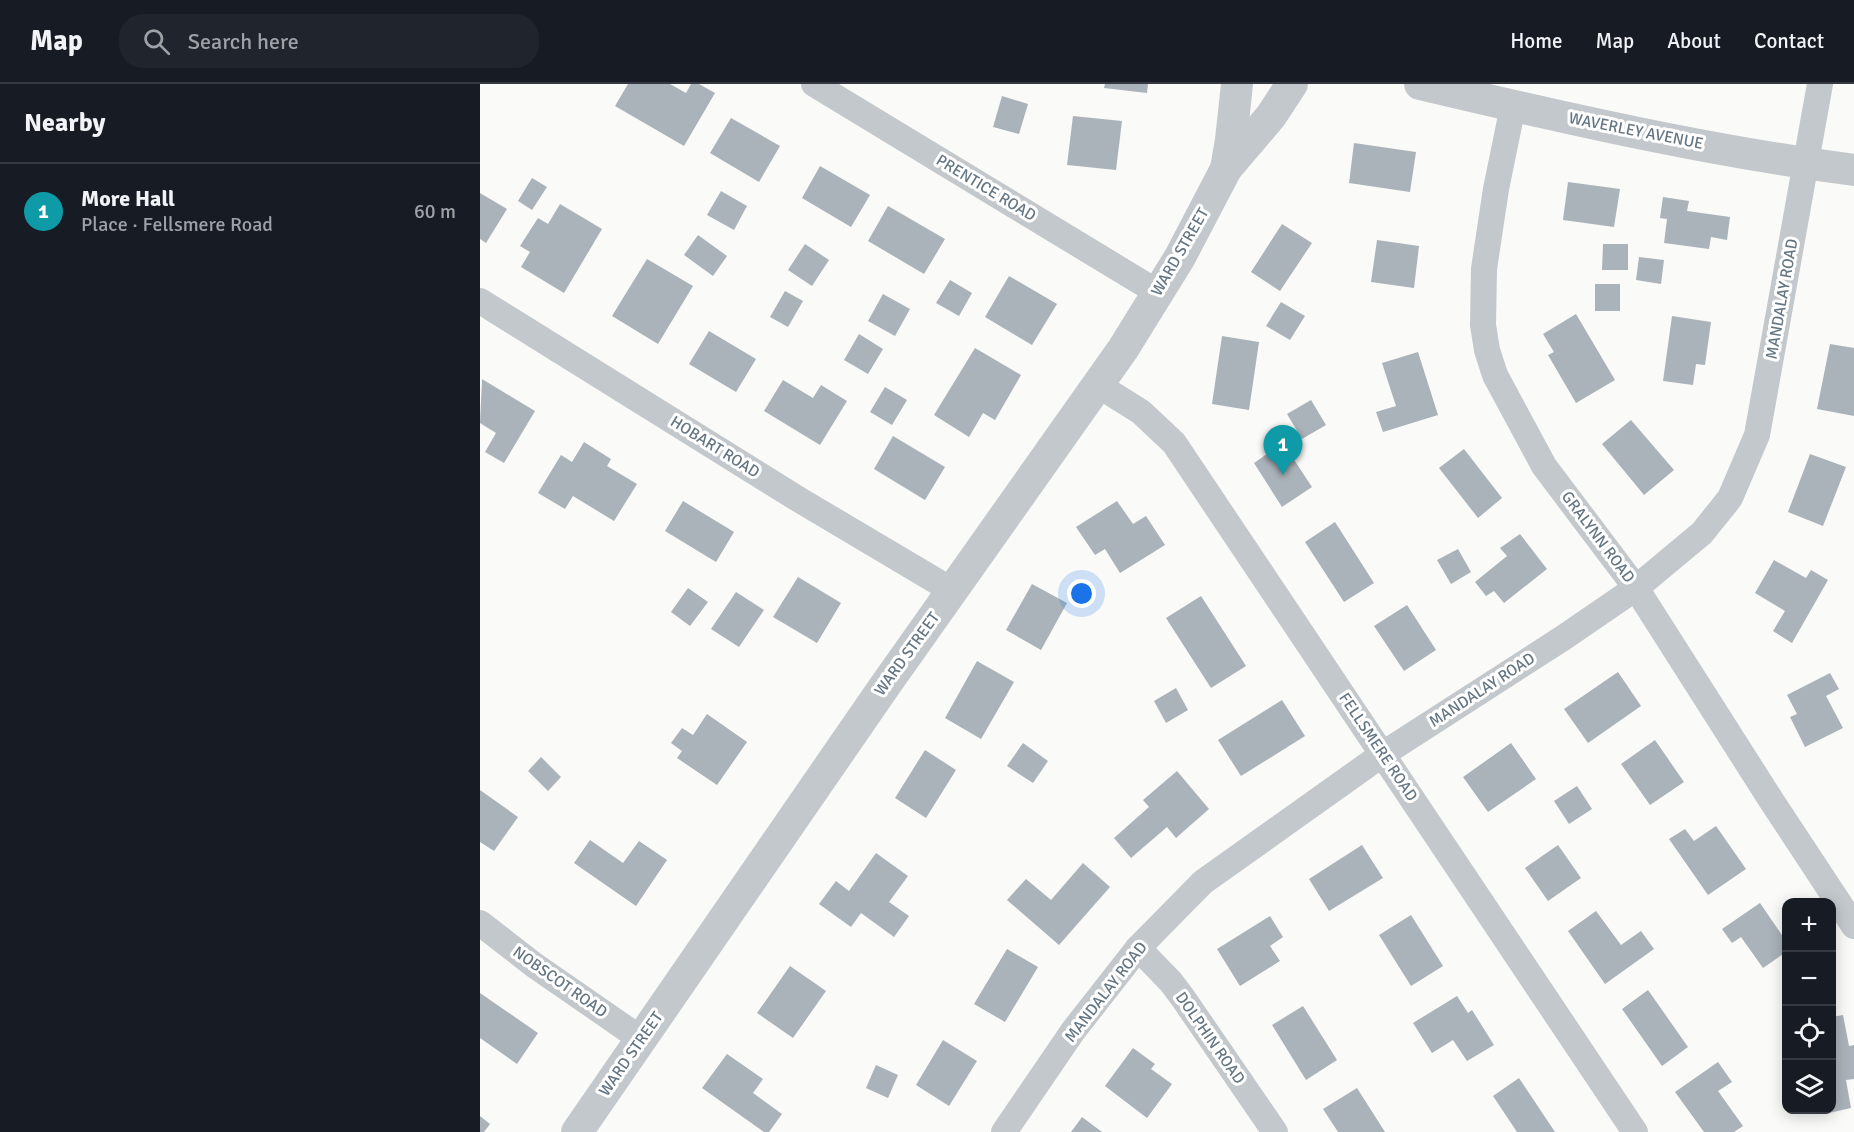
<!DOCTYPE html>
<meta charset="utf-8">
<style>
:root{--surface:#171b24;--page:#20242c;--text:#f1f3f6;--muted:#9ea1a6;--line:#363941;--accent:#e4572e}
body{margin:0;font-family:Signika,sans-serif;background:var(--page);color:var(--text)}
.controls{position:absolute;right:18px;bottom:18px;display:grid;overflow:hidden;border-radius:12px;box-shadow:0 3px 15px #0003}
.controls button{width:54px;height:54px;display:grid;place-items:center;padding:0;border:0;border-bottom:2px solid var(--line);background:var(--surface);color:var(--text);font:30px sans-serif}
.you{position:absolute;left:602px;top:510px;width:21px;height:21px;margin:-15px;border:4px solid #fff;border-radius:50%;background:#1a73e8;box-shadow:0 0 0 9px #1a73e833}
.badge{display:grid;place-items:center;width:39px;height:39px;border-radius:50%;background:var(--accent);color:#fff;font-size:20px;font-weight:700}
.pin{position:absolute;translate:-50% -50px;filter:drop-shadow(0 2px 3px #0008)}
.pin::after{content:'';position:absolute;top:32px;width:21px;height:18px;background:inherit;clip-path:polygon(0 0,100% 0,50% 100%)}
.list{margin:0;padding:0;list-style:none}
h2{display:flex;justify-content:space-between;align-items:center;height:78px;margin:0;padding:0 24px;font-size:26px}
h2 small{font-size:20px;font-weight:400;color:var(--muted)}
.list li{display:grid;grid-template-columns:39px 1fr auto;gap:18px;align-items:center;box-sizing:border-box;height:96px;padding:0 24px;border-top:2px solid var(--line)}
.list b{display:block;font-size:22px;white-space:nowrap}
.list p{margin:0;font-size:20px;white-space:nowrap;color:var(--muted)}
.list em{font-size:20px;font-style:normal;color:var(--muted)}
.icon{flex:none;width:33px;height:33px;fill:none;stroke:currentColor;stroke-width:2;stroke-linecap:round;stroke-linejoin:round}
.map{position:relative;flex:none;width:1374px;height:1048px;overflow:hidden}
header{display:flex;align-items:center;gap:36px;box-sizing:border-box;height:84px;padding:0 30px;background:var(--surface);border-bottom:2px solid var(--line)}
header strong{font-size:28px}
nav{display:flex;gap:33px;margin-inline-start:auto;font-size:21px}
.search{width:420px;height:54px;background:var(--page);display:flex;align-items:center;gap:15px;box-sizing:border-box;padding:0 21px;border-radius:24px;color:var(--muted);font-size:22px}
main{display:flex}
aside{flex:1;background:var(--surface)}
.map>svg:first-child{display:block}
.building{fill:#aab3b9}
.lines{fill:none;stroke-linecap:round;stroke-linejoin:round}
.minor{stroke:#c3c8cc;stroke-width:26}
.tertiary{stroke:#c3c8cc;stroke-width:32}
.labels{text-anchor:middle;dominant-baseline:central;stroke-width:6;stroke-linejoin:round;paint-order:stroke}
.street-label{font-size:16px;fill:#657683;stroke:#fff}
</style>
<header>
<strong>Map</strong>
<div class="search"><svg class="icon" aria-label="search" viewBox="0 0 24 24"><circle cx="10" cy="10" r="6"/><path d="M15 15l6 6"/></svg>Search here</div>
<nav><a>Home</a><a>Map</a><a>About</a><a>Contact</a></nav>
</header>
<main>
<aside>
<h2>Nearby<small></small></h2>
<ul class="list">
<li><span class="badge" style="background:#0f9aa8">1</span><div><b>More Hall</b><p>Place · Fellsmere Road</p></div><em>60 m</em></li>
</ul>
</aside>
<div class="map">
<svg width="1374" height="1048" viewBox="0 0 1374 1048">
<rect width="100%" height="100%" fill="#fafaf8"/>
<g class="building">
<polygon points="148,0 190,0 206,9 211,0 219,0 235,9 204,62 135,22"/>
<polygon points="625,0 668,0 667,9 624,4"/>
<polygon points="522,12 548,20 539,50 513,43"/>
<polygon points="593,32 642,37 636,86 587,81"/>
<polygon points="251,34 300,62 279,98 230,69"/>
<polygon points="874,59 936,68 930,108 869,99"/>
<polygon points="340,82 390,111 371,143 322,114"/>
<polygon points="52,94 67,103 52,126 38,117"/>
<polygon points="1088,98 1140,105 1134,143 1083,136"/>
<polygon points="241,107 267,122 254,146 227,131"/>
<polygon points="0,109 27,125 6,159 0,155"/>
<polygon points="1183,113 1209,117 1207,127 1250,133 1247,156 1231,153 1229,165 1184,159 1187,135 1180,134"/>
<polygon points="80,120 122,145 84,209 41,183 50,168 40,162 58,134 68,140"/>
<polygon points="408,122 465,155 444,190 388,157"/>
<polygon points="802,140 832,159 800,207 771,188"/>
<polygon points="218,151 247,172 233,192 204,171"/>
<polygon points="897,156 939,162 934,204 891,198"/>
<polygon points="325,160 349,176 332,202 308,186"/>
<polygon points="1123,160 1148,160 1148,186 1122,186"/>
<polygon points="1159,173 1184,176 1181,200 1156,196"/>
<polygon points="167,175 213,202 178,260 132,232"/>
<polygon points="529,192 577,220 552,261 505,233"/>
<polygon points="470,196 492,209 479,232 456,219"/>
<rect x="1115" y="200" width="25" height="27"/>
<polygon points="305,207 323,217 308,243 290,233"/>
<polygon points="403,210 430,225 415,252 388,237"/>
<polygon points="801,218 825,232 810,256 786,242"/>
<polygon points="1096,230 1135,296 1096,319 1068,271 1074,268 1063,250"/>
<polygon points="1192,232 1231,238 1225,281 1216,280 1213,301 1183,297"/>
<polygon points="229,247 276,275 256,308 209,280"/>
<polygon points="379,250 403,265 388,290 364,276"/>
<polygon points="742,252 779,258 769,326 732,320"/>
<polygon points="1350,260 1374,264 1374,332 1337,325"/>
<polygon points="495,264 541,291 515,336 503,329 489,353 454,331"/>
<polygon points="938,268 958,331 903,348 896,328 916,322 902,279"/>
<polygon points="2,295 55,327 24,379 5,368 16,349 0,339"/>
<polygon points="303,296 333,314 341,301 367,317 340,361 284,327"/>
<polygon points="405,303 427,316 412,341 390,328"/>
<polygon points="831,316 846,341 822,355 807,330"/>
<polygon points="1151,336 1194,386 1164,411 1122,360"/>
<polygon points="413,352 465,383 445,416 394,385"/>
<polygon points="104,358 131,375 127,382 157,400 134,437 93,412 85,425 58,409 81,371 92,378"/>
<polygon points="803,359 832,403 802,423 774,379"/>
<polygon points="984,365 1022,414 998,434 959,384"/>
<polygon points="1330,370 1366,383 1343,442 1308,428"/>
<polygon points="203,417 254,448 236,478 185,447"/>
<polygon points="637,417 653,440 666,432 685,461 640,489 625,465 615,471 596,443"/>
<polygon points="855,438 894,499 864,518 825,458"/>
<polygon points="1040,450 1067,485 1024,519 1014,507 1006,512 995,498 1027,472 1020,464"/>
<polygon points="978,465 991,488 971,500 957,476"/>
<polygon points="1294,476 1326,494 1331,486 1348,496 1312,559 1293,547 1305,527 1275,509"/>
<polygon points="318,493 361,519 337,559 293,533"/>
<polygon points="552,500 587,519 561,566 526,546"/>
<polygon points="208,504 228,518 210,542 191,528"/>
<polygon points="256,508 284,526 259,563 231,545"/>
<polygon points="721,512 766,582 731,604 686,534"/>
<polygon points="927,521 956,566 924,587 894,542"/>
<polygon points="497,577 534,598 501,655 465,634"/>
<polygon points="1138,588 1161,622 1108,659 1084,625"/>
<polygon points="1350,589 1359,605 1346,612 1363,644 1325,663 1310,633 1317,630 1307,611"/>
<polygon points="696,604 708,626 686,639 674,617"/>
<polygon points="802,616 825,652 761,692 738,656"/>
<polygon points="227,630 267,658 237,701 197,674 202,667 191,659 202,644 213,651"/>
<polygon points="1175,656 1204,698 1170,721 1141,680"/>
<polygon points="543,659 568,677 553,699 527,682"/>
<polygon points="1031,659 1056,695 1008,728 983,693"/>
<polygon points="445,666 476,686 446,734 415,714"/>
<polygon points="61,673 81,693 68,707 48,687"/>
<polygon points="697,687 729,725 696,754 687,743 651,774 634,754 669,723 663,716"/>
<polygon points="1097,702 1112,725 1089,740 1074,717"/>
<polygon points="0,706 38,733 14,767 0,758"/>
<polygon points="1236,742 1266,785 1228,811 1189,755 1205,745 1214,757"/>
<polygon points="110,756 143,779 159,757 187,776 156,822 94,779"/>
<polygon points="882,761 903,794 849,827 829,795"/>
<polygon points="1078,761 1101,794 1068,817 1045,784"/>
<polygon points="396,769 428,792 409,818 429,832 414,853 381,829 371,843 339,820 356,797 369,807"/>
<polygon points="603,779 630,803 579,861 527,816 546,795 571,816"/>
<polygon points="1280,819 1306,857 1306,868 1283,884 1261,853 1252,859 1242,845"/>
<polygon points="1116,827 1141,861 1161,847 1174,865 1125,900 1088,847"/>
<polygon points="931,831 963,882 931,902 899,851"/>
<polygon points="790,832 803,853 790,862 800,877 760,902 737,865"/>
<polygon points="527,865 558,883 525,938 494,920"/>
<polygon points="310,882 346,907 313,954 277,929"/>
<polygon points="1168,906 1208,963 1182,982 1142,925"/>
<polygon points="0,909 58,949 37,980 0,954"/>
<polygon points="977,912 988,929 992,926 1014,961 987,977 973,956 952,969 933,939"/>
<polygon points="823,922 857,976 826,996 792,941"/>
<polygon points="1363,931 1369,962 1374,961 1374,995 1366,996 1371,1024 1349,1029 1348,1026 1352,1026 1352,933"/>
<polygon points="463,956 497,977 469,1022 436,1001"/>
<polygon points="653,964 675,980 671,985 692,1000 667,1034 625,1002"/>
<polygon points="247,970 283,995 273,1009 302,1030 289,1048 284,1048 222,1004"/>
<polygon points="1238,978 1252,998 1238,1007 1263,1042 1254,1048 1224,1048 1195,1008"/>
<polygon points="396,981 418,991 408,1014 386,1004"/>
<polygon points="1039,994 1075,1048 1037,1048 1013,1012"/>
<polygon points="877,1004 905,1048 858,1048 843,1025"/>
<polygon points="0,1032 10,1040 4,1048 0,1048"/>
<polygon points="602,1033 622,1048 591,1048"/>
</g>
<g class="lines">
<g class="minor">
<polyline points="334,0 677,208"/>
<polyline points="1033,22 1016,105 1004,185 1003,241 1007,266 1015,291 1064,382 1156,504 1291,716 1374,842"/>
<polyline points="0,217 318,415 473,507"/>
<polyline points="618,301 661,328 694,359 1155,1048"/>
<polyline points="0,839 54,881 161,955"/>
<polyline points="658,864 691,898 703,914 795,1048"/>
<polyline points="524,1048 593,947 658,864 723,798 903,670 1083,554 1156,504 1222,449 1250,414 1277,351 1340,0"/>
</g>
<g class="tertiary">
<path d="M940,0C1083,34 1229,67 1374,86"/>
<polyline points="746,85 751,56 757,0"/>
<polyline points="97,1048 404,603 643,265 700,173 746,85 791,32 812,0"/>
</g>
</g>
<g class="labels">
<g class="street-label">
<text transform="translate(1156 47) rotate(11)">WAVERLEY AVENUE</text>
<text transform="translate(506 104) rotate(31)">PRENTICE ROAD</text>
<text transform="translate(700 168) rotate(-60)">WARD STREET</text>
<text transform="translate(1302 215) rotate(-80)">MANDALAY ROAD</text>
<text transform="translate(235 363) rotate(32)">HOBART ROAD</text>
<text transform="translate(1118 453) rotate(53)">GRALYNN ROAD</text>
<text transform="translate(427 570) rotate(-54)">WARD STREET</text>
<text transform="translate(1002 606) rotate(-33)">MANDALAY ROAD</text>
<text transform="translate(898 663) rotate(56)">FELLSMERE ROAD</text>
<text transform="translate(80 898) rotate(35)">NOBSCOT ROAD</text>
<text transform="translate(626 908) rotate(-52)">MANDALAY ROAD</text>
<text transform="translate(730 954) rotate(55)">DOLPHIN ROAD</text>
<text transform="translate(151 970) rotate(-55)">WARD STREET</text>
</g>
</g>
</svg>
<div class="controls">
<button>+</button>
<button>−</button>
<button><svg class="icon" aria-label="locate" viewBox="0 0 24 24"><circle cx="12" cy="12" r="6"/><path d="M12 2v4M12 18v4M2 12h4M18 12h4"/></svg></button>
<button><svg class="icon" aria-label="layers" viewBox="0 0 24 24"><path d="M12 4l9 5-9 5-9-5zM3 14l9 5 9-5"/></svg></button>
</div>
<div class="you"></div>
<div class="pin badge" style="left:803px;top:391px;background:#0f9aa8">1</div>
</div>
</main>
